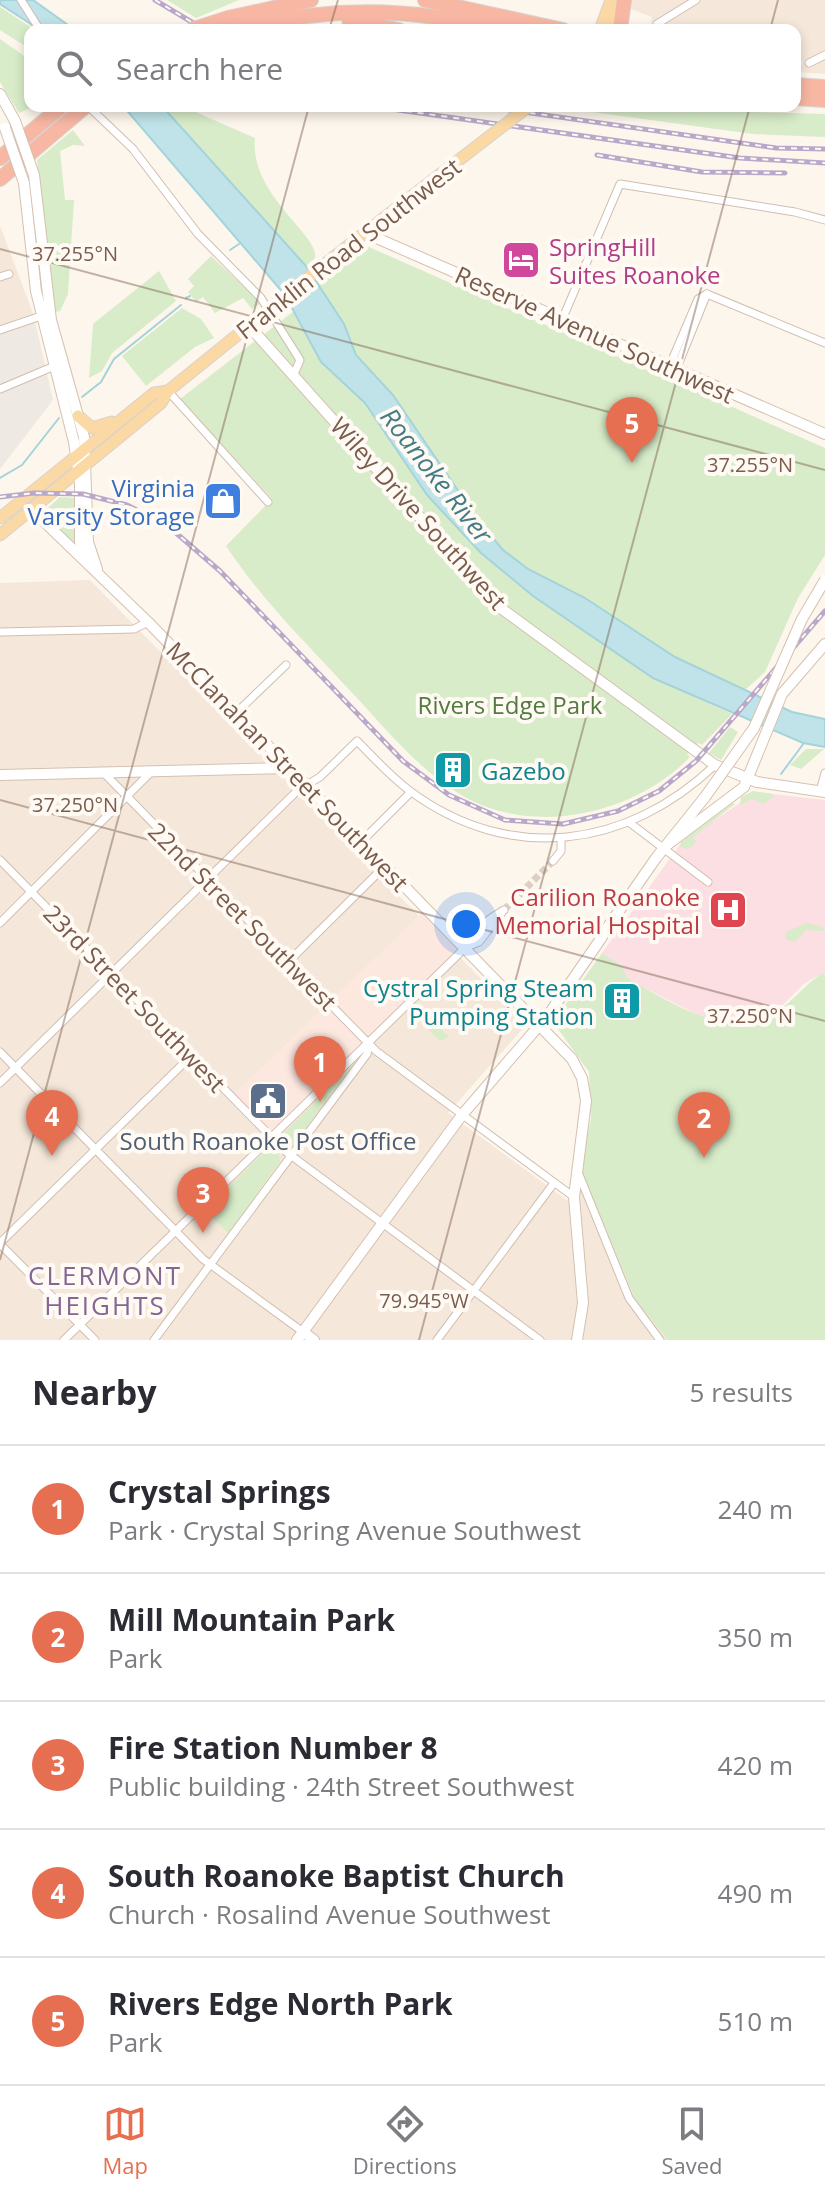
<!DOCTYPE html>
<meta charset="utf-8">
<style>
:root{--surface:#fff;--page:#f7f7f7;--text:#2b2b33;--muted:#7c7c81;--line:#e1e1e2;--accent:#e76f51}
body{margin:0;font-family:"Open Sans",sans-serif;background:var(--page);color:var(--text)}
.you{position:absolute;left:466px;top:924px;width:28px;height:28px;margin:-20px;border:6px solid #fff;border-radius:50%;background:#1a73e8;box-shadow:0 0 0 12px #1a73e833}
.badge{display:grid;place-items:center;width:52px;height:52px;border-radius:50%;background:var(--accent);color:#fff;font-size:26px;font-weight:700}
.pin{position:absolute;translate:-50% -66px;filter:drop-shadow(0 2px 4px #0008)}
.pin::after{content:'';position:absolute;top:42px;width:28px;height:24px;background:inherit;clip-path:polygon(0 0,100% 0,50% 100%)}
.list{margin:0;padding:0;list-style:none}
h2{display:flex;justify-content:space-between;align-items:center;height:104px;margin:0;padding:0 32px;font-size:34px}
h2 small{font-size:26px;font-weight:400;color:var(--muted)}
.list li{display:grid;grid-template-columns:52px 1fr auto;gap:24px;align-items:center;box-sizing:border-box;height:128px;padding:0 32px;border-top:2px solid var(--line)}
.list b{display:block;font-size:30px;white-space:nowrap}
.list p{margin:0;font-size:26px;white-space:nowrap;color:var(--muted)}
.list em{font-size:26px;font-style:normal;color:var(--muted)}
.icon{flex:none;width:44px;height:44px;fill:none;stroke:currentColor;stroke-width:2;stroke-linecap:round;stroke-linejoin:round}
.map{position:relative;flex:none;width:825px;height:1340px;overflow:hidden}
.search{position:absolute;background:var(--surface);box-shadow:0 4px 12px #0003;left:24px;right:24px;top:24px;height:88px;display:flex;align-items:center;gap:20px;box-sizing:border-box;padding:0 28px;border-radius:16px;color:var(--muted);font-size:30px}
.sheet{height:744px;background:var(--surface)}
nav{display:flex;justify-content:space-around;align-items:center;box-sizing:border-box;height:112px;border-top:2px solid var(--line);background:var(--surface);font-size:22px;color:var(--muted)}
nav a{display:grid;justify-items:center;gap:4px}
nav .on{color:var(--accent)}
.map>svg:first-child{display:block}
.residential{fill:#f5e8da}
.commercial{fill:#fde8e0}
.industrial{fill:#efe9e4}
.medical{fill:#fbdfe3}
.green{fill:#d8ecc9}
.water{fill:#bfe3e8;stroke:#a5d3da;stroke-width:2}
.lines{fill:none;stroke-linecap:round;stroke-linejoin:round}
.stream{stroke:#a5d3da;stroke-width:2}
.street-tunnel{stroke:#dcd0c4;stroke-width:7;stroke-dasharray:7 3.5;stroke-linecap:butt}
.street-casing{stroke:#d1beb0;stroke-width:9}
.secondary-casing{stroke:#d6c0b0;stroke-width:12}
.primary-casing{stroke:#dad1cd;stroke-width:13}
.highway-casing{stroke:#dad1cd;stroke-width:16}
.street{stroke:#fff;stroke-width:7}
.secondary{stroke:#fff;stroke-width:10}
.primary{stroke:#fbd9a5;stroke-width:11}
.highway{stroke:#f7b7a3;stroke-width:14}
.rail-casing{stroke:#b9a8c9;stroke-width:5}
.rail{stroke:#fffaf3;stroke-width:2;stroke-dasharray:6;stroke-linecap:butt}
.secondary-bridge-casing{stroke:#d6c0b0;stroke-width:12;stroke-linecap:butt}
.primary-bridge-casing{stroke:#dad1cd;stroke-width:13;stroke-linecap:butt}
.highway-bridge-casing{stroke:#dad1cd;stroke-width:16;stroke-linecap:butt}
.secondary-bridge{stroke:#fff;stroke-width:10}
.primary-bridge{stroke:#fbd9a5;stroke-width:11}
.highway-bridge{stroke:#f7b7a3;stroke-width:14}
.ticks{fill:none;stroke:#7a5c4d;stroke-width:2;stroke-opacity:0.45}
.labels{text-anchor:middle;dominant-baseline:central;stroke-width:8;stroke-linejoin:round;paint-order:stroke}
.hotel-label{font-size:24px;fill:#b23c85;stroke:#fffaf3;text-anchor:start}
.street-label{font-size:24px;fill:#7a5c4d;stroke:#fffaf3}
.shop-label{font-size:24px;fill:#366cbe;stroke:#fffaf3;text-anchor:end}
.park-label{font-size:24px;fill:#537a41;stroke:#fffaf3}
.culture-label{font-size:24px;fill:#0d838f;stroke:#fffaf3;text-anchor:start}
.health-label{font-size:24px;fill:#be3a42;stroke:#fffaf3;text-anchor:end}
.service-label{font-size:24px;fill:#4e5e75;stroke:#fffaf3}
.water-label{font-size:26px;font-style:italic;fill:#437c86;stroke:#fffaf3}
.neighbourhood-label{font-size:26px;letter-spacing:2px;fill:#846695;stroke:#fffaf3}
.ticks-label{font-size:20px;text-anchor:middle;fill:#7a5c4d;stroke:#fffaf3;stroke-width:8;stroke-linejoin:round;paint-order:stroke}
</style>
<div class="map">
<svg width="825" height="1340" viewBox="0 0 825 1340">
<rect width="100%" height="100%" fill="#fdf6ec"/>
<g class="residential">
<polygon points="608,0 825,0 825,74 795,72 795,30 663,30 651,24 652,17"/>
<polygon points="0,226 33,313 0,326"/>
<polygon points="90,580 419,916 232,1097 458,955 526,1025 448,1113 568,1201 585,1178 635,1299 668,1340 0,1340 0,583"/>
</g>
<polygon class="commercial" points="427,908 466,947 272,1140 232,1097"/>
<polygon class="industrial" points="33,313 53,400 0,469 0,326"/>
<polygon class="medical" points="756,792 825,800 825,975 822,973 804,984 777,1011 755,1020 731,1024 709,1021 626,978 622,966 602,953 681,843"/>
<g class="green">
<polygon points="167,0 239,0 196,18"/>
<polygon points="0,7 35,30 30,30 30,49 0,30"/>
<polygon points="0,39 30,60 30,106 35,106 19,113 0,82"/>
<path d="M162,106H182L255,138C249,195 320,235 315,258L306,266Z"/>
<polygon points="691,106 721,111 825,114 825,137 753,134 555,107"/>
<polygon points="73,130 85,146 73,145 60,151 65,200 74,200 68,294 60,311 55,312 37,160"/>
<polygon points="369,247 825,448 825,555 798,598 765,672 745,690 675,657 585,598 528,569 503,550 480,523 393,395 356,355 344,324 316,282 355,251"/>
<polygon points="211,256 261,303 252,309 243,298 215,313 203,297 196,302 188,292 194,286 188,279"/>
<polygon points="159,271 176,301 112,353 102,371 89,378 93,324"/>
<polygon points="182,308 201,319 214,338 195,347 146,386 122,356"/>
<path d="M294,311L321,362L365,403L427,495L481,553L509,577L653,678L732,714L702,745L699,743L687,754L690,757C633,816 527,839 455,791C411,763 377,718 341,681C300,637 259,596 226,546L272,499L180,399Z"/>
<polygon points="60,497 75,498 77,550 41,514"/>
<polygon points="730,727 738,732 721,760 709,753"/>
<polygon points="806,749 824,749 801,769 790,765"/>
<polygon points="753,791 773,794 773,797 764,804 752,799 740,805 741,797"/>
<polygon points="733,803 735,804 693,837 696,842 689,849 680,847 681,842"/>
<polygon points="807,923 821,926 825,931 806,930 795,942 785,939 786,932"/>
<path d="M602,953L622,966L627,978C672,1002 723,1041 775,1012C792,1003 805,984 822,973L825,975V1340H668L635,1299L581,1170L591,1118L589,1072L553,1022Z"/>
<polygon points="423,1011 449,1037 440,1041 416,1018"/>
<polygon points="359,1058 293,1145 284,1145 283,1134"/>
<polygon points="274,1149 279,1153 280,1162 228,1233 205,1210 266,1150"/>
</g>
<g class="water">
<polygon points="0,0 33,0 75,30 40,30 0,4"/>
<polygon points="123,106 162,106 306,266 344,324 356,355 393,395 480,523 503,550 528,569 585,598 675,657 792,712 825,719 825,747 803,743 653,678 533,596 481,553 427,495 365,403 321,362 285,295"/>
</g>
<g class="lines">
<g class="stream">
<polyline points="230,250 239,244"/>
<polyline points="186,298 190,296"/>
<polyline points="82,397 101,382 114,359 181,305"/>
<polyline points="0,478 22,465 59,418"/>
<polyline points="781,774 804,743"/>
</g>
<polyline class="street-tunnel" points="504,910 553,861"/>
<g class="street-casing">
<g id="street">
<polyline points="21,0 40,30"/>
<polyline points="657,24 696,0"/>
<polyline points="809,63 825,55"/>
<polyline points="88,106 133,149 198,234 261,298 300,360 294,374"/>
<polyline points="0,277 9,274"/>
<polyline points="707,294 825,343"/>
<polyline points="562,320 620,184 795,212 825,220"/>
<polyline points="0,330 44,315"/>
<polyline points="669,367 698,299 707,294"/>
<polyline points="676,370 706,296"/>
<polyline points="0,389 57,365"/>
<polyline points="168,391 268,502"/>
<polyline points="0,632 134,629 148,622"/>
<polyline points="236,713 286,665"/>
<polyline points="103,772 376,1051 574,1197"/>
<polyline points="820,791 825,773"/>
<polyline points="630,823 708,882"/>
<polyline points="362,841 411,792"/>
<polyline points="0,860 285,1151 540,1340"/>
<polyline points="553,861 561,851 561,838"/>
<polyline points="0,923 152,771"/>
<polyline points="466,947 479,942 503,911"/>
<polyline points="289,961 386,865"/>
<polyline points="0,1052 203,1259 303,1332"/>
<path d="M0,1083L298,790L320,777L357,741C374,758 391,777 410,791C510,865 628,848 715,765"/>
<polyline points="578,1172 629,1298 660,1340"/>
<polyline points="0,1243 191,1056"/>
<polyline points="0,1244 95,1340"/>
<path d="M64,1340L466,947C474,929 487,920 504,910"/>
<polyline points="154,1340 367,1054 369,1043"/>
<polyline points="437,1340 554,1183"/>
</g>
</g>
<g class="secondary-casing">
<g id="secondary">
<polyline points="0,94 15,121"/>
<polyline points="34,175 51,320 84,437 88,542 97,569"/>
<polyline points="24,183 36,291 74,442 80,483 80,543 89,560"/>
<polyline points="365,233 825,434"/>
<polyline points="249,326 502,609 715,765 757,782 825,792"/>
<polyline points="33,511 148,622 572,1059 582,1078 586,1101 574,1197 583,1303 577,1340"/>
<polyline points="0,775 290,768"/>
<polyline points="663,848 744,787 782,694 825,644"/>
<polyline points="605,931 656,858 705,797"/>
<polyline points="303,1332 314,1340"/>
<polyline points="297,1340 462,1115 549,1014 602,937"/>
</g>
</g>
<g class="primary-casing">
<g id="primary">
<polyline points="600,30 611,0"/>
<polyline points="609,30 618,8"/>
<polyline points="316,271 420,190"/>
<polyline points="78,416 92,428 112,422"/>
<polyline points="0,518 154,393 168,391"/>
<polyline points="0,535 161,403 168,391 262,315"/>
</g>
</g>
<g class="highway-casing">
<g id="highway">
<polyline points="425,0 563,30"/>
<polyline points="228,18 311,0"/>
<polyline points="349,20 399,30"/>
<path d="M237,30C324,6 414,7 500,30"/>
<polyline points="620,30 624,0"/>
<polyline points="795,85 825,87"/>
<polyline points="795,98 825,100"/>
<polyline points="0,158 62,106"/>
<polyline points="0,179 86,106"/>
</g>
</g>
<use href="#street" class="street"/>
<use href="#secondary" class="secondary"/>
<use href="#primary" class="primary"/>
<use href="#highway" class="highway"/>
<g class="rail-casing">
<g id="rail">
<polyline points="155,0 205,30"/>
<polyline points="370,106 740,158 825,163"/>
<polyline points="482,106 776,148 825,149"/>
<polyline points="597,155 702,172 785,173"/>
<polyline points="0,497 34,493 83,494 127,505 168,526 220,571 403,761 449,795 505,820 563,824 618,811 659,791 696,761 825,611"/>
</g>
</g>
<use href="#rail" class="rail"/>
<g class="secondary-bridge-casing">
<g id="secondary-bridge">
<polyline points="15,121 34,175"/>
<polyline points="5,128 24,183"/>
<polyline points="705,797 754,728 802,619 825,580"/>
</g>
</g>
<g class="primary-bridge-casing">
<g id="primary-bridge">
<polyline points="420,190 529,106"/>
<polyline points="262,315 316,271"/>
</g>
</g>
<g class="highway-bridge-casing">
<polyline id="highway-bridge" points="191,30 228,18"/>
</g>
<use href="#secondary-bridge" class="secondary-bridge"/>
<use href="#primary-bridge" class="primary-bridge"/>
<use href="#highway-bridge" class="highway-bridge"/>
</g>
<path class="ticks" d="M329,30L338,0M770,30L778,0M0,249L825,470M0,800L825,1021M0,1260L309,106M419,1340L750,106"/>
<defs>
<g id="hotel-square" transform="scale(2)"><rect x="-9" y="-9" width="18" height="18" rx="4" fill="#d1479c" stroke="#fffaf3"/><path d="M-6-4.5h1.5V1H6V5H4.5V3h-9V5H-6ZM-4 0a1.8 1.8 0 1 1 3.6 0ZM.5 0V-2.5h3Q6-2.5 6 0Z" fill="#fff"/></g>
<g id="shop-square" transform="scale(2)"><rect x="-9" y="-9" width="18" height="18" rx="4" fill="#3f7fe0" stroke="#fffaf3"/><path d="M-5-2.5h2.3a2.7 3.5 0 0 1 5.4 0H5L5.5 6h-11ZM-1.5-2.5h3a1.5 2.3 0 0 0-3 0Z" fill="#fff"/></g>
<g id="building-square" transform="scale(2)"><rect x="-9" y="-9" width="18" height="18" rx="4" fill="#0f9aa8" stroke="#fffaf3"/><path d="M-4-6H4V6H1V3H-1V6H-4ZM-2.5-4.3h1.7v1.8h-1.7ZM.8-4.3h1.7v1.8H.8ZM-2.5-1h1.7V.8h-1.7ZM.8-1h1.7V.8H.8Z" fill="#fff"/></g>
<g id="hospital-square" transform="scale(2)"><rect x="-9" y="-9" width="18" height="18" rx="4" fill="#e0444e" stroke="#fffaf3"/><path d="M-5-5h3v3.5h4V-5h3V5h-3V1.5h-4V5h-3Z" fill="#fff"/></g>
<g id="civic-square" transform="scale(2)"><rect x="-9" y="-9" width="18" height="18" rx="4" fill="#5c6f8a" stroke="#fffaf3"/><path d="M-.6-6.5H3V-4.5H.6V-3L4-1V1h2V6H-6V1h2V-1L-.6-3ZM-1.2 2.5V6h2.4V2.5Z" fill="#fff"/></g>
</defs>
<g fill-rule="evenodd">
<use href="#hotel-square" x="521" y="260"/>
<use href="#shop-square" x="223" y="501"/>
<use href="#building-square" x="453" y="770"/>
<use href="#hospital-square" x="728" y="910"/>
<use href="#building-square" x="622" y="1001"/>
<use href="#civic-square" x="268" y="1101"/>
</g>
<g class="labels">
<g class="hotel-label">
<text x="549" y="246">SpringHill<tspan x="549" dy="28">Suites Roanoke</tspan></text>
</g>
<g class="street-label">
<text transform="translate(348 248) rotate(-38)">Franklin Road Southwest</text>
<text transform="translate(595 334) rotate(24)">Reserve Avenue Southwest</text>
<text transform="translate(419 513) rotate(48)">Wiley Drive Southwest</text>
<text transform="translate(288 766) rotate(46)">McClanahan Street Southwest</text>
<text transform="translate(243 916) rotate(45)">22nd Street Southwest</text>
<text transform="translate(135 998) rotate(46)">23rd Street Southwest</text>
</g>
<g class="shop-label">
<text x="195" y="487">Virginia<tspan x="195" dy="28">Varsity Storage</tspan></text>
</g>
<g class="park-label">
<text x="510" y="704">Rivers Edge Park</text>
</g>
<g class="culture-label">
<text x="481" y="770">Gazebo</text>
<text x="594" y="987" text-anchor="end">Cystral Spring Steam<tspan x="594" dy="28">Pumping Station</tspan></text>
</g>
<g class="health-label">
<text x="700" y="896">Carilion Roanoke<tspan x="700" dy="28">Memorial Hospital</tspan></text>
</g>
<g class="service-label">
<text x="268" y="1140">South Roanoke Post Office</text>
</g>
<g class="water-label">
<text transform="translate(437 475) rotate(52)">Roanoke River</text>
</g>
<g class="neighbourhood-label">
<text x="105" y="1275">CLERMONT<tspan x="105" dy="30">HEIGHTS</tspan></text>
</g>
</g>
<g class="ticks-label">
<text x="75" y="261">37.255°N</text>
<text x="750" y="472">37.255°N</text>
<text x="75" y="812">37.250°N</text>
<text x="750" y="1023">37.250°N</text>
<text x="424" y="1308">79.945°W</text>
</g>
</svg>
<div class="you"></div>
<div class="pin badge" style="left:320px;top:1102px">1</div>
<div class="pin badge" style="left:704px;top:1158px">2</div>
<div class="pin badge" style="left:203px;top:1233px">3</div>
<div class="pin badge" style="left:52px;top:1156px">4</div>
<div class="pin badge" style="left:632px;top:463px">5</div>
<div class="search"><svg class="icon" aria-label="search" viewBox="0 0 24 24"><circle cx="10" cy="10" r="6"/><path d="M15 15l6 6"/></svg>Search here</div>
</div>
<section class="sheet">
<h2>Nearby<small>5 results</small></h2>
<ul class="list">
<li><span class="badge">1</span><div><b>Crystal Springs</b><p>Park · Crystal Spring Avenue Southwest</p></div><em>240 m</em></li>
<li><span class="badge">2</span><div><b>Mill Mountain Park</b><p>Park</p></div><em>350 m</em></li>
<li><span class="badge">3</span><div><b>Fire Station Number 8</b><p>Public building · 24th Street Southwest</p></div><em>420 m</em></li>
<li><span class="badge">4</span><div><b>South Roanoke Baptist Church</b><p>Church · Rosalind Avenue Southwest</p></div><em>490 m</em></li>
<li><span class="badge">5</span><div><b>Rivers Edge North Park</b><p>Park</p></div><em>510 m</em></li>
</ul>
</section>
<nav>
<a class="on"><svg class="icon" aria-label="map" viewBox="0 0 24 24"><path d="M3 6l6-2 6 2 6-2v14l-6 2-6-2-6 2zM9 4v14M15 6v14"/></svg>Map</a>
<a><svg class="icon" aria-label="directions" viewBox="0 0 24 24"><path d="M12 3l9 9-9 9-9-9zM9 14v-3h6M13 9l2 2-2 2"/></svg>Directions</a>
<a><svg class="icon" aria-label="saved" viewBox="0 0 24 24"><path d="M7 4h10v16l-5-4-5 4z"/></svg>Saved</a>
</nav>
